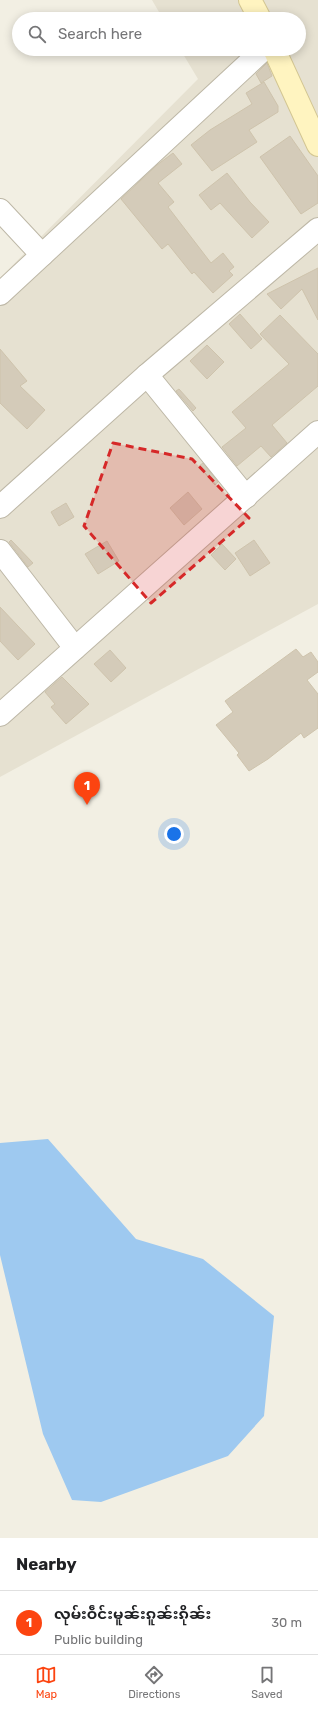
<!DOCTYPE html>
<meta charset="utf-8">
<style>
:root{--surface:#fff;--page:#f2f2f2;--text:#202124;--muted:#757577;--line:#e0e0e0;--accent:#fc4410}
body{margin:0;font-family:Rubik,"Noto Sans Myanmar",sans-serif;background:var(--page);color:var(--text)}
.you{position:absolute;left:174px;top:834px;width:14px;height:14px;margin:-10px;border:3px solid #fff;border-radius:50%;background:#1a73e8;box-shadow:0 0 0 6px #1a73e833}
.badge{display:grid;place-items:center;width:26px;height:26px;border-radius:50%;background:var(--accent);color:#fff;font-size:13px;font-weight:700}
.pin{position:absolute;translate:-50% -33px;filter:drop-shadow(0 1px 2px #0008)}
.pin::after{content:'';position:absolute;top:21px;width:14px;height:12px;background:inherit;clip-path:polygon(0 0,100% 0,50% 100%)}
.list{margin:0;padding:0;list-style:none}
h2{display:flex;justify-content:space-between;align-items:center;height:52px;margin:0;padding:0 16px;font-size:17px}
h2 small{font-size:13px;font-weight:400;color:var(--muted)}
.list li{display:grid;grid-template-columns:26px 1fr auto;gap:12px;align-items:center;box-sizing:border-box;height:64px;padding:0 16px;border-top:1px solid var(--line)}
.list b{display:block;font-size:15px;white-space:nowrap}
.list p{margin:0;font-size:13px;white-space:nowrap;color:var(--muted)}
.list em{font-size:13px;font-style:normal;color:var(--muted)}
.icon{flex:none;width:22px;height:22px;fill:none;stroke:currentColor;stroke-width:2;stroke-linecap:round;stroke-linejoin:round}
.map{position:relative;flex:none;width:318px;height:1538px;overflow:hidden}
.search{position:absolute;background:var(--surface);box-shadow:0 2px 10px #0003;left:12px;right:12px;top:12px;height:44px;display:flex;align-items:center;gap:10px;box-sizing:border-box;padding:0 14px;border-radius:22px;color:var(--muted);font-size:15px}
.sheet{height:116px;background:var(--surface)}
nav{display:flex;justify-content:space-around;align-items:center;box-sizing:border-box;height:56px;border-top:1px solid var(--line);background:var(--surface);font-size:11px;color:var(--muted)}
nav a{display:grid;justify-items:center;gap:2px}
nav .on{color:var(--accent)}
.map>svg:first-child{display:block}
.residential{fill:#e6e1d1}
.water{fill:#9ec9f0}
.building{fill:#d4cbb9;stroke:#cec3ac}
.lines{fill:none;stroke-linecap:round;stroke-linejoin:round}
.minor-casing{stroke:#bdb7a6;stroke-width:24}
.secondary-casing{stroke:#d3c692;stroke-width:24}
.minor{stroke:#fff;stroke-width:22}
.secondary{stroke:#fff4c0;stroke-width:22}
.marked{fill:#d62828;fill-opacity:0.2;stroke:#d62828;stroke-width:3;stroke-dasharray:8 5;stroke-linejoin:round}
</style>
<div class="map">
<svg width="318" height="1538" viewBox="0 0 318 1538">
<rect width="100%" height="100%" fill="#f2efe3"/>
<polygon class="residential" points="152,0 318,0 318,604 0,777 0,278 198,79 180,49 299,49 299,19 163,19"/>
<polygon class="water" points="48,1139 136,1239 203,1259 274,1316 264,1416 228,1456 101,1502 72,1500 43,1434 0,1255 0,1143"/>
<g class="building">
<polygon points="267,63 272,76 261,83 256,74"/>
<polygon points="264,82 278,106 278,112 249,130 257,142 212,171 191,145 210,130 252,104 246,93"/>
<polygon points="290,136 318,176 318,203 301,214 260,157"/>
<polygon points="173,153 182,164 158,183 174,202 168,207 211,263 223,253 234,267 229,271 233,275 213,293 194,272 192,274 168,244 162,249 121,199 157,165"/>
<polygon points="227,173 250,202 269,222 252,238 220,203 211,210 199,195"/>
<polygon points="318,268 318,320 302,289 281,309 267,294"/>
<polygon points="240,314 262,339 251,349 229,324"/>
<polygon points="280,315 318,354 318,386 272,425 287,443 271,457 261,446 237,466 222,447 246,428 232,412 289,364 260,334"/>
<polygon points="207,345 224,362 207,379 190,361"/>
<polygon points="0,349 27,381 20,386 45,410 27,429 0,403"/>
<polygon points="179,389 196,408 193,411 176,391"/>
<polygon points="203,463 218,482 215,485 199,466"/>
<polygon points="188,492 202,509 184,525 170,508"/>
<polygon points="66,503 74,517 59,526 51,512"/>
<polygon points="11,540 33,563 28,567 9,542"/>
<polygon points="254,540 270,563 250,576 235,553"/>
<polygon points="107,541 119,561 98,574 85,554"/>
<polygon points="222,544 236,559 225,570 211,555"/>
<polygon points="0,607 35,644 18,660 0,641"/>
<polygon points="296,649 303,657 311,652 318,662 318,672 307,680 318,694 318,728 304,738 301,733 268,759 249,771 237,755 239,753 216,725 233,712 225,701"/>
<polygon points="110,650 126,668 111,682 94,664"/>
<polygon points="62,677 89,704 66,724 51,707 55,704 45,692"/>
</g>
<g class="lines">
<g class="minor-casing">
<g id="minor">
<polyline points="0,210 42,255"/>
<polyline points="0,294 264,49"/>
<polyline points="147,375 246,497"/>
<polyline points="0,507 147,375 318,229"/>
<polyline points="0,551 75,648"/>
<polyline points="0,715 318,432"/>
</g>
</g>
<g class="secondary-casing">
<g id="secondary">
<polyline points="250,0 260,19"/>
<polyline points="274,49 318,145"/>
</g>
</g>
<use href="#minor" class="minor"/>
<use href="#secondary" class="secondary"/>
</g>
<path class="marked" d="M113,443L192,459L249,518L151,603L84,526Z"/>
</svg>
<div class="you"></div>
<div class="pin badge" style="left:87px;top:805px">1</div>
<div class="search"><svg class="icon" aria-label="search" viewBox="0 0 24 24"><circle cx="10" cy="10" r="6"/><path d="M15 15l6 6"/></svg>Search here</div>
</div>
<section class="sheet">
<h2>Nearby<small></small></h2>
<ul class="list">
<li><span class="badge">1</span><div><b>လုမ်းဝဵင်းမူၼ်းၵူၼ်းၵိုၼ်း</b><p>Public building</p></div><em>30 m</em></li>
</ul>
</section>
<nav>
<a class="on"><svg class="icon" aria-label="map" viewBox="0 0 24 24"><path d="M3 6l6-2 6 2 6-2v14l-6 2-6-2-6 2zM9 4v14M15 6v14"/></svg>Map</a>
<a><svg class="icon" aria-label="directions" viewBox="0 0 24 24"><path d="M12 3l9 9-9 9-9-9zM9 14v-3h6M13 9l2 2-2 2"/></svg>Directions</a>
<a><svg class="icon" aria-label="saved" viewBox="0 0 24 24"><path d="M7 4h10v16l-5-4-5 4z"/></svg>Saved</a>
</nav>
